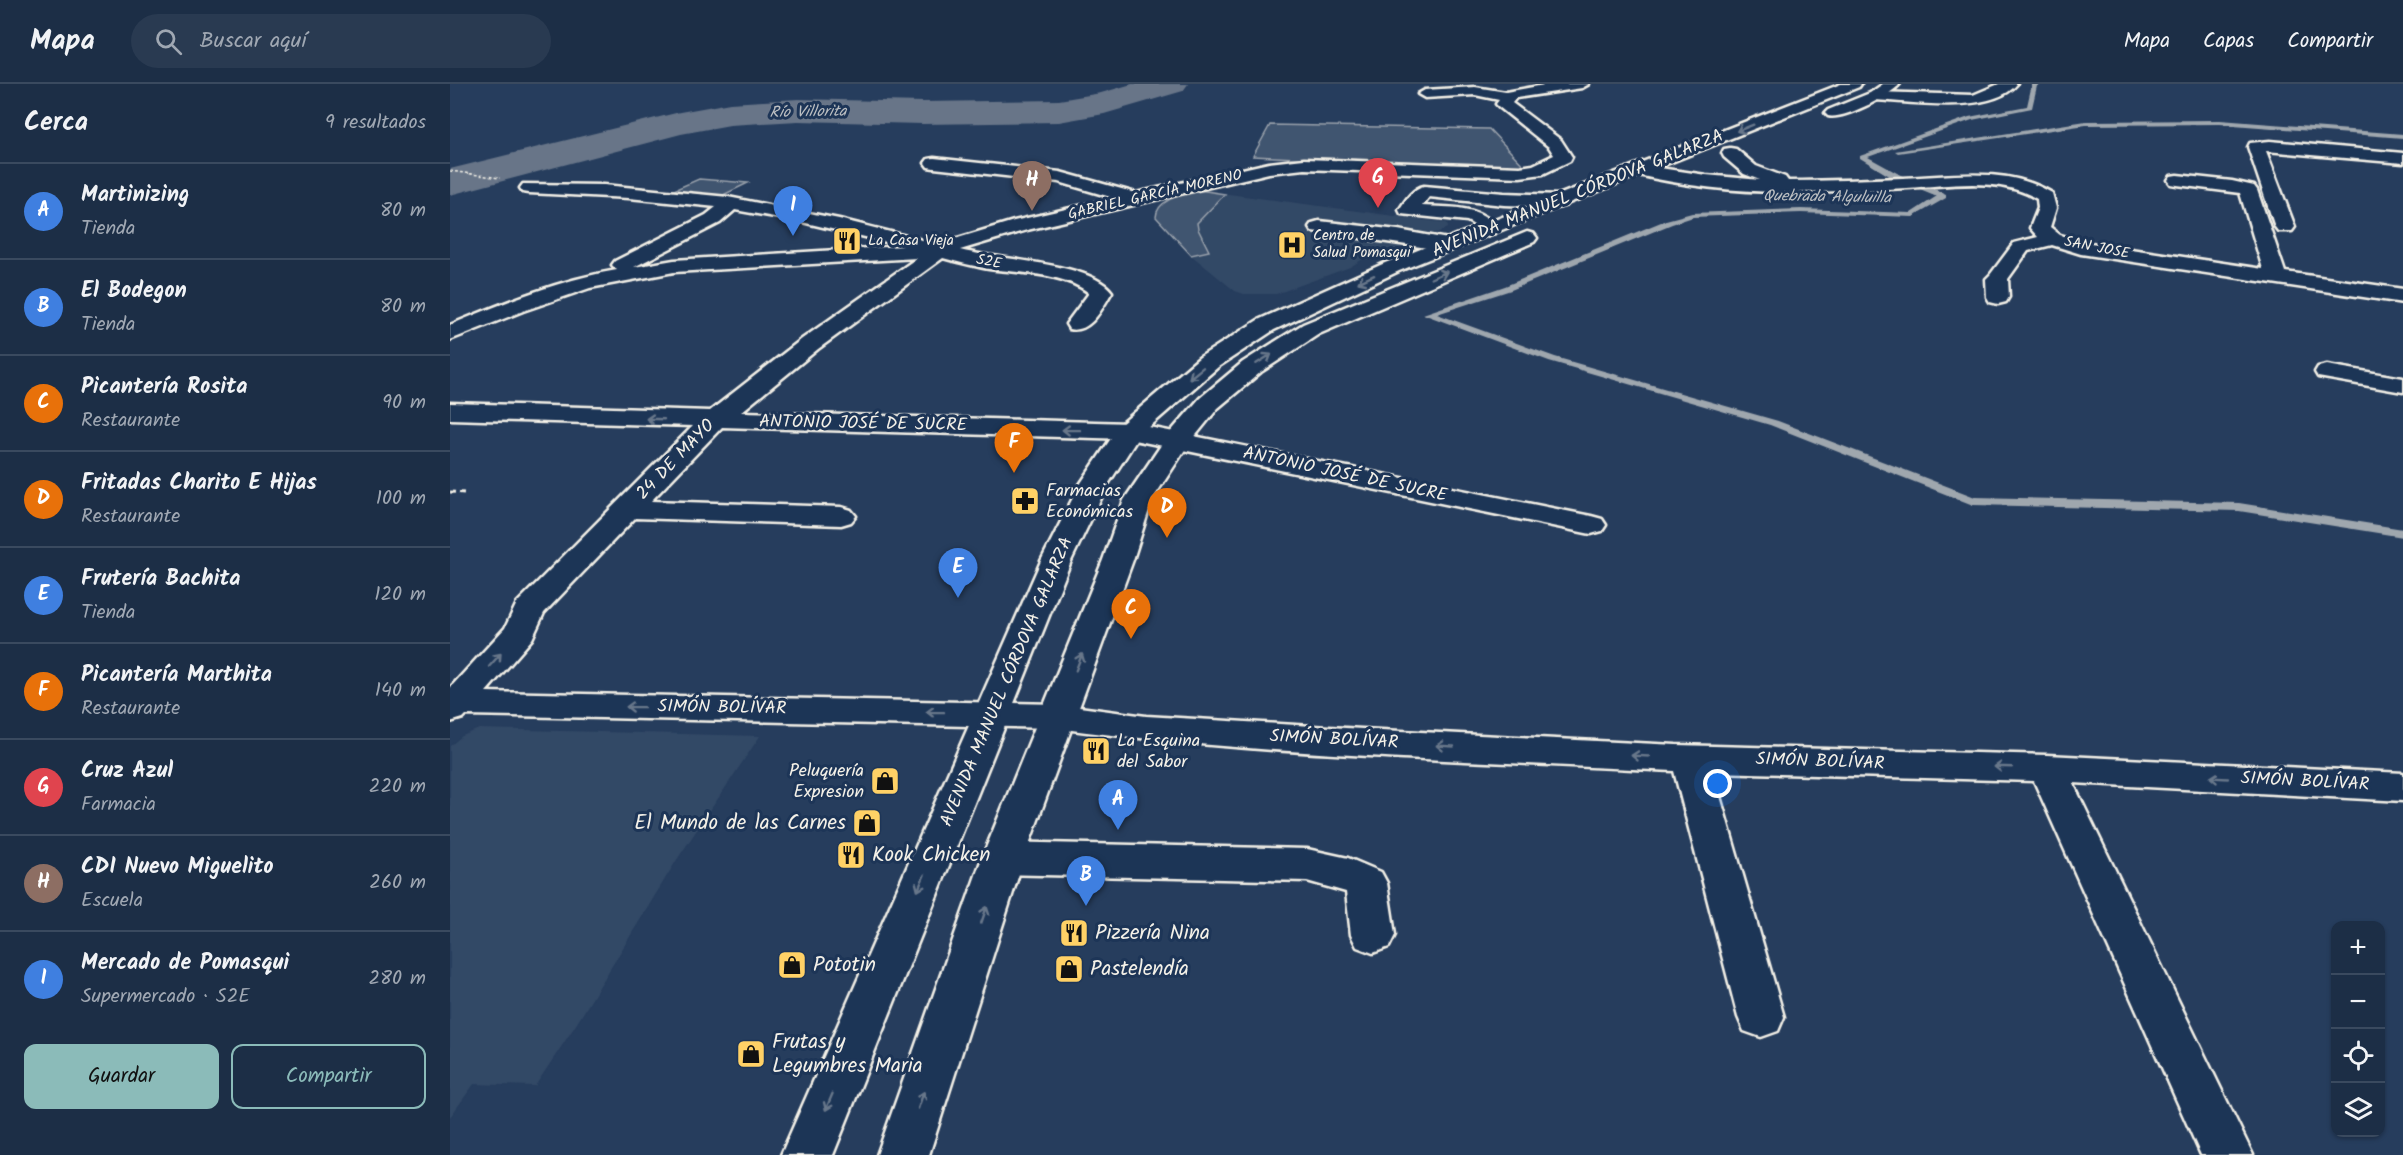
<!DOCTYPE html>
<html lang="es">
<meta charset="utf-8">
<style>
:root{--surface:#1c2e46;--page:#293a51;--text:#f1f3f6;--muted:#a0a8b3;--line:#3a4a5f;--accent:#8bbbb9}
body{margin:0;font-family:Kalam,sans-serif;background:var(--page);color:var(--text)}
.controls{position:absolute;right:18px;bottom:18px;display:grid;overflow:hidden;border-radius:12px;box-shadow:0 2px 4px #0004}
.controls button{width:54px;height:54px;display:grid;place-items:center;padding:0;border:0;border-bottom:2px solid var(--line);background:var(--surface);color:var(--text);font:30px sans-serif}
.you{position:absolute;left:1268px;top:700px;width:21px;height:21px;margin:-15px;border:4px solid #fff;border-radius:50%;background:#1a73e8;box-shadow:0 0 0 9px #1a73e833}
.badge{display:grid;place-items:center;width:39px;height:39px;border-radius:50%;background:var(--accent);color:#fff;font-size:20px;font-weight:700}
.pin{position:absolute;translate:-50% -50px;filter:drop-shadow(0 2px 3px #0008)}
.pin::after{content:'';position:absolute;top:32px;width:21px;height:18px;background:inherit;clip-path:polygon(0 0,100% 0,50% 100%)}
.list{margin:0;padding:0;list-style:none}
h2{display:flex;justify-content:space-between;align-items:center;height:78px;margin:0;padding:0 24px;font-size:26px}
h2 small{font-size:20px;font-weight:400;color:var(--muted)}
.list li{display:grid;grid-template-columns:39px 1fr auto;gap:18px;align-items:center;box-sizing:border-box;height:96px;padding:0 24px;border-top:2px solid var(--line)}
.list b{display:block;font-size:22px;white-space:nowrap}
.list p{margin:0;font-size:20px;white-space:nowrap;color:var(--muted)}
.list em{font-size:20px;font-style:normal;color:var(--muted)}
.actions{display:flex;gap:12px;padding:18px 24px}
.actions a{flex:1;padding:14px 0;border:2px solid var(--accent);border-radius:12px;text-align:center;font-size:21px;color:var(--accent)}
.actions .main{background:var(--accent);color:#111}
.icon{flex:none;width:33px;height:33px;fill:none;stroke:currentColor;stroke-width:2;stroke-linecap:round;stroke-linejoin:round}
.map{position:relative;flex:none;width:1953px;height:1071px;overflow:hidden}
header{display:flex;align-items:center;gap:36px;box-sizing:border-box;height:84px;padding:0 30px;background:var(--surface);border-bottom:2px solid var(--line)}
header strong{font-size:28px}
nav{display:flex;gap:33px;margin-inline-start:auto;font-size:21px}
.search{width:420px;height:54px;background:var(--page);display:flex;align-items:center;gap:15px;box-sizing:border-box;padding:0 21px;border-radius:33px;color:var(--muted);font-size:22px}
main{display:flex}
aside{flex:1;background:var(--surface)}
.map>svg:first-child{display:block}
.built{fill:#334966}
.green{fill:#40546f;stroke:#9aa2ac;stroke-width:1.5}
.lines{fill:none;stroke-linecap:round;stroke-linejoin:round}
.stream{fill:#9fa7ae;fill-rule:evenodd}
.river{fill:#677588;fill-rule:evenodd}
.minor-casing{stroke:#f4f1e8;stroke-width:5}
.major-casing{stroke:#f4f1e8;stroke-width:5}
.path-far2{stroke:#f4f1e8;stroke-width:1.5;stroke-dasharray:3 2;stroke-linecap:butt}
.path-far1{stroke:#f4f1e8;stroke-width:2;stroke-dasharray:4 3;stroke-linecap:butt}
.path{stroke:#f4f1e8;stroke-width:3;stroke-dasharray:5 4;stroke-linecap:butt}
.minor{fill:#1d3557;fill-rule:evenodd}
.major{fill:#1d3557;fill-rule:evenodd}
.oneway{stroke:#68778a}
.labels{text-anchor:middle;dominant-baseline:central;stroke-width:6;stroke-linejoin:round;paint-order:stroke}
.far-street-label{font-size:15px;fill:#f4f1e8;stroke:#1d3557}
.far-poi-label{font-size:15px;fill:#f4f1e8;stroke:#1d3557;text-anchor:start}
.far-water-label{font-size:16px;font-style:italic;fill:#bcbfc2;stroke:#1d3557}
.street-label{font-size:18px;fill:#f4f1e8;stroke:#1d3557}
.poi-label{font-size:18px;fill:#f4f1e8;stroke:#1d3557;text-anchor:start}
.near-poi-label{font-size:21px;fill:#f4f1e8;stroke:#1d3557;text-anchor:start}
</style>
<header>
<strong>Mapa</strong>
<div class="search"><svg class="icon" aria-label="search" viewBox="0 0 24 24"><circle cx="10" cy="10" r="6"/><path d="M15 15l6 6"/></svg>Buscar aquí</div>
<nav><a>Mapa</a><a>Capas</a><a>Compartir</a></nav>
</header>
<main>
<aside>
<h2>Cerca<small>9 resultados</small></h2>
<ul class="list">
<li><span class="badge" style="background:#3f7fe0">A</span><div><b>Martinizing</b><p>Tienda</p></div><em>80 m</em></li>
<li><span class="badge" style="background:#3f7fe0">B</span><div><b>El Bodegon</b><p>Tienda</p></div><em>80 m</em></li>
<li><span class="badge" style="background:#e8710a">C</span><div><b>Picantería Rosita</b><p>Restaurante</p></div><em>90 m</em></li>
<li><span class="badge" style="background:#e8710a">D</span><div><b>Fritadas Charito E Hijas</b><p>Restaurante</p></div><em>100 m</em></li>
<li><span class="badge" style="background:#3f7fe0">E</span><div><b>Frutería Bachita</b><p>Tienda</p></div><em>120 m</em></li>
<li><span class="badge" style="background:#e8710a">F</span><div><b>Picantería Marthita</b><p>Restaurante</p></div><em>140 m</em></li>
<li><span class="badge" style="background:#e0444e">G</span><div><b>Cruz Azul</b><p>Farmacia</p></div><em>220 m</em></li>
<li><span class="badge" style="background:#8d6e63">H</span><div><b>CDI Nuevo Miguelito</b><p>Escuela</p></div><em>260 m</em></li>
<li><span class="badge" style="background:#3f7fe0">I</span><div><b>Mercado de Pomasqui</b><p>Supermercado · S2E</p></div><em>280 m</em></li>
</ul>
<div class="actions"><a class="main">Guardar</a><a>Compartir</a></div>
</aside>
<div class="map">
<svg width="1953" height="1071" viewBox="0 0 1953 1071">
<rect width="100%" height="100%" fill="#263d5d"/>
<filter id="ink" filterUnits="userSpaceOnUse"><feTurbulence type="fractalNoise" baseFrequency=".0167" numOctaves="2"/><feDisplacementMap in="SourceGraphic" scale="12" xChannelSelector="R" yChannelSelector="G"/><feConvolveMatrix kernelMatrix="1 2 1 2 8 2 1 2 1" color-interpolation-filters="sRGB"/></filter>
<g filter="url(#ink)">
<g class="built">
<polygon points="749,106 997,139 998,144 987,149 966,151 948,165 925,175 913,175 900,183 826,210 794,210 785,207 741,171 706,133 706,126 710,120"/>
<polygon points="29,645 310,652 226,777 127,939 85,1002 24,1000 0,1033 0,662 12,652"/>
</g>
<g class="green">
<polygon points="820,41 1039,45 1076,84 803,72"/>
<polygon points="249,95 298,99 267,114 217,109"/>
<path d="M749,106L775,110L747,139L748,145L759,167L741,171L706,133C707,115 734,110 749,106Z"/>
</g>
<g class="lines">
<g class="stream">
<polygon points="1582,0 1595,0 1587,2 1582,24 1522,36 1418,73 1447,89 1496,110 1496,114 1463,133 1351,129 1243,133 1222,140 1061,206 987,230 1105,273 1328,337 1525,413 1789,419 1953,445 1953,453 1789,427 1523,421 1320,341 1099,277 973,230 1055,202 1216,136 1242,129 1351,125 1461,129 1487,112 1441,93 1410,74 1410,72 1519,33 1577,22"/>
<polygon points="1770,36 1953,50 1953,54 1770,40 1636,41 1448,69 1445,67 1636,37"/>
</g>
<polygon class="river" points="682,0 738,0 733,7 654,30 609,38 473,40 348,37 280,41 231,50 0,111 0,85 230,28 280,19 348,15 473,18 609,16 651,9"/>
<g class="minor-casing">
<g id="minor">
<path d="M1099,0H1139L1132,4L1066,14L1062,19L1111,56L1122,73L1120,77L1093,90L1070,93L854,85L819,89L577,146L510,166C546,176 641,178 662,208C652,224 641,250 619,245L616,240L639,209C614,189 570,189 539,185C523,182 508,178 493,174L368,265L291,328L679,339L1141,432L1152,435L1156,441L1152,447L1141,450L679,355L272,343L201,417L391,423L401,426L406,432L401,438L391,441L185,434L94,529L82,555L36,608L607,620L696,632L912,645L1226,661L1597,671L1953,689V717L1623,699L1803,1071H1751L1584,697L1263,688L1334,933L1328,947L1311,953L1294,947L1288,933L1224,687C1019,676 811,672 607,644L16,631L13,634L0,638V604L55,544L67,519L243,342L0,335V319L260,327L352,255L467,174L224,188L140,204L73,227L0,256V241C55,218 109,196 167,186L162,181L165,177L256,131L266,123L179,114L79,109L73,108L70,104L73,100L154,101L278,113L389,135L488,160L564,137L664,114L609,98L484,84L478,83L475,79L478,75L484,74L610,88L686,109L819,79L854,75L1070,83L1083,81L1104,71L1099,63L1049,23L1046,20L1049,16L1025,11L975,14L968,10L975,6L1025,3L1056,8ZM285,126L352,138L453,162L224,176L184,183L270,139Z"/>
<path d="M1549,0H1567C1541,31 1462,18 1425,16L1418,12L1425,8L1523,11Z"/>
<polygon points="1820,57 1953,69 1953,79 1816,67 1845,143 1842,147 1828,147 1825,143 1798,63 1800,59"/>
<path d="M1280,64L1286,65L1306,82L1335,93L1338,97C1376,97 1415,95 1453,94C1503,92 1557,82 1602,109L1606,124L1600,143L1610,151L1634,158L1813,185L1790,109L1727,101L1721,100L1718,96L1721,92L1727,91L1782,97L1804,102L1807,106L1835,188L1953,205V219L1631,170L1602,161L1578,167L1558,195L1559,213L1556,218L1548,220L1540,218L1537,213L1536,195L1540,191L1564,159L1588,153L1580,144L1588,124L1587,115C1549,92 1499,102 1457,104C1418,106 1378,108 1338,108C1287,108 1233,102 1184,90L1181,86L1184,82L1190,81L1256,91L1310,96L1294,90L1274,73L1272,69L1274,65Z"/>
<path d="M974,102L1054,109L1110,111L1117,113L1119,117L1117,121L1110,123L1054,121L979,113L972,122C999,124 1031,120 1048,145L1045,149C1030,153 1029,142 1017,137L951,130L949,126C955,117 963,104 974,102Z"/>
<polygon points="869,137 948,146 998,155 1005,157 1008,161 1005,165 998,167 862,147 859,143 862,139"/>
<polygon points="1877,281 1953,294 1953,308 1868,293 1865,288 1868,283"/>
<polygon points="553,758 857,765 898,774 931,788 937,799 945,851 939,863 923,869 907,863 901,851 896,808 857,797 553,790 538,785 532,774 538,763"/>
</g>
</g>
<g class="major-casing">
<g id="major">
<polygon points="1391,0 1411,0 1409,3 949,187 824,246 768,283 689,352 657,402 621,477 383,1071 331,1071 591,477 629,402 670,341 750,273 808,236 935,179"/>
<path d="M1433,0H1450C1440,12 1393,36 1378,32L1375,29L1378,26L1420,9Z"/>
<polygon points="1077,148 1084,150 1087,154 1084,158 869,250 811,288 768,324 738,361 702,416 683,476 574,774 479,1071 427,1071 532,774 653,476 674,416 718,351 750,314 793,278 853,240"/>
</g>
</g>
<polyline class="path-far2" points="0,87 50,94"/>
<polyline class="path-far1" points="839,169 858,171"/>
<polyline class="path" points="0,408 15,409"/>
<use href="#minor" class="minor"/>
<use href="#major" class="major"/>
</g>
<defs><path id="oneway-shaft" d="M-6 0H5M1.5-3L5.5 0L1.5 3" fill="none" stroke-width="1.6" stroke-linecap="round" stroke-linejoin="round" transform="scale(1.5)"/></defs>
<g class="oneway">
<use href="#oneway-shaft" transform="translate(1295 44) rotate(158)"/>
<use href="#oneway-shaft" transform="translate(989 191) rotate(-23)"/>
<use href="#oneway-shaft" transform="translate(916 195) rotate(155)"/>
<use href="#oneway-shaft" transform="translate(814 275) rotate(-32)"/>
<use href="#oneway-shaft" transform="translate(746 289) rotate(141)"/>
<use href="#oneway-shaft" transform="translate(205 335) rotate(-178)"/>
<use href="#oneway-shaft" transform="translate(621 346) rotate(-179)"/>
<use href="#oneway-shaft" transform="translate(45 576) rotate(-48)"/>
<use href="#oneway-shaft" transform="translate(629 578) rotate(-69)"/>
<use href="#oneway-shaft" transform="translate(185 623) rotate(-179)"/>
<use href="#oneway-shaft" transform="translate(485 628) rotate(-179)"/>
<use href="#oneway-shaft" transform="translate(995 662) rotate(-177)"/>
<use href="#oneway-shaft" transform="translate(1190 672) rotate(-177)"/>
<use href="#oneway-shaft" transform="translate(1553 683) rotate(-178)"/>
<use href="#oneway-shaft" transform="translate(1769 694) rotate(-177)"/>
<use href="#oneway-shaft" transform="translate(471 799) rotate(113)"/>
<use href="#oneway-shaft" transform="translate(534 831) rotate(-71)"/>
<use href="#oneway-shaft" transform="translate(471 1016) rotate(-71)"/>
<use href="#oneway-shaft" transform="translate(379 1018) rotate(113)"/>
</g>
</g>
<defs>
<g id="restaurant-square" transform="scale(1.5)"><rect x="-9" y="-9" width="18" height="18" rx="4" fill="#ffd166" stroke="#1d3557"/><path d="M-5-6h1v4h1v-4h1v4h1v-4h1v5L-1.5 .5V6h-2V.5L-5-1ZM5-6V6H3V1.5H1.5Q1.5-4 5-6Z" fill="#111"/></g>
<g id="hospital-square" transform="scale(1.5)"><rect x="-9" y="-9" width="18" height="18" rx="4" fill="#ffd166" stroke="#1d3557"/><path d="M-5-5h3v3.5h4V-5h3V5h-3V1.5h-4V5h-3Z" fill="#111"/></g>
<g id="pharmacy-square" transform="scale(1.5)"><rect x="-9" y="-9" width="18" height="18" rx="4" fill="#ffd166" stroke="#1d3557"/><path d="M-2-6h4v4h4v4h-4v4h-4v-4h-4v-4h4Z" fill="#111"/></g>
<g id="shop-square" transform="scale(1.5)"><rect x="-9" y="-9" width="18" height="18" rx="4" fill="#ffd166" stroke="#1d3557"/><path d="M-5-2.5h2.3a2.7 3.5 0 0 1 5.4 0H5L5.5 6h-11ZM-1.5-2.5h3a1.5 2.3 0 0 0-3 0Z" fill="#111"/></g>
</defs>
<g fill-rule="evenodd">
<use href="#restaurant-square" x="397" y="157"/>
<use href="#hospital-square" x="842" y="161"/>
<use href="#pharmacy-square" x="575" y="417"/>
<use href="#restaurant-square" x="646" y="667"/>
<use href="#shop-square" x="435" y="697"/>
<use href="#shop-square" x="417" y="739"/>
<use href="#restaurant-square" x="401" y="771"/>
<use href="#restaurant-square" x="624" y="849"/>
<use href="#shop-square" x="342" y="881"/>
<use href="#shop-square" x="619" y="885"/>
<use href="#shop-square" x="301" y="970"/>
</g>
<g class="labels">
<g class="far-street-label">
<text transform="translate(705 111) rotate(-13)">GABRIEL GARCÍA MORENO</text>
<text transform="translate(1647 164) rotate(11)">SAN JOSE</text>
<text transform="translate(539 178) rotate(11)">S2E</text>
</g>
<g class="far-poi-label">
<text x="863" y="152">Centro de<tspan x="863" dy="17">Salud Pomasqui</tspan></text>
<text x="418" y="157">La Casa Vieja</text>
</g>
<g class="far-water-label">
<text transform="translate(358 28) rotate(-1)">Río Villorita</text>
<text transform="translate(1377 113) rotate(1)">Quebrada Alguluilla</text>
</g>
<g class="street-label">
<text transform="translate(1128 110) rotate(-22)">AVENIDA MANUEL CÓRDOVA GALARZA</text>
<text transform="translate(413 340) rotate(1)">ANTONIO JOSÉ DE SUCRE</text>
<text transform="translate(226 376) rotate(-46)">24 DE MAYO</text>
<text transform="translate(895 391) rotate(12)">ANTONIO JOSÉ DE SUCRE</text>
<text transform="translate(557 598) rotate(-67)">AVENIDA MANUEL CÓRDOVA GALARZA</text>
<text transform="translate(272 624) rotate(1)">SIMÓN BOLÍVAR</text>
<text transform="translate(884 656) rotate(3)">SIMÓN BOLÍVAR</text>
<text transform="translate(1370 678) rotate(2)">SIMÓN BOLÍVAR</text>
<text transform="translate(1855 698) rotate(3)">SIMÓN BOLÍVAR</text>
</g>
<g class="poi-label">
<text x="596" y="407">Farmacias<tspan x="596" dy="21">Económicas</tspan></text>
<text x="667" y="657">La Esquina<tspan x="667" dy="21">del Sabor</tspan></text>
<text x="414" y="687" text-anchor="end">Peluquería<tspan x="414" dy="21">Expresion</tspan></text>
</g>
<g class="near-poi-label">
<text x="396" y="739" text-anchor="end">El Mundo de las Carnes</text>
<text x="422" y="771">Kook Chicken</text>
<text x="645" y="849">Pizzería Nina</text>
<text x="363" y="881">Pototin</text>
<text x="640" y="885">Pastelendía</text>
<text x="322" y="958">Frutas y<tspan x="322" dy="24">Legumbres Maria</tspan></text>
</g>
</g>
</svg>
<div class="controls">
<button>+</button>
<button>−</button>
<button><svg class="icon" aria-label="locate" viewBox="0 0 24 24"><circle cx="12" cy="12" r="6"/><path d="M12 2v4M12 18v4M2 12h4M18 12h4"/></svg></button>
<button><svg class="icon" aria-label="layers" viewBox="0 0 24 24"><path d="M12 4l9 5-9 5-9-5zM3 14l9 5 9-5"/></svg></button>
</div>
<div class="you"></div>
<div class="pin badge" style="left:668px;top:746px;background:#3f7fe0">A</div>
<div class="pin badge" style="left:636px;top:822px;background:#3f7fe0">B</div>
<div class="pin badge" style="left:681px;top:555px;background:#e8710a">C</div>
<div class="pin badge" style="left:717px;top:454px;background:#e8710a">D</div>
<div class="pin badge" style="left:508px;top:514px;background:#3f7fe0">E</div>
<div class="pin badge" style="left:564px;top:389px;background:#e8710a">F</div>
<div class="pin badge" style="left:928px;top:124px;background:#e0444e">G</div>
<div class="pin badge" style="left:582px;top:127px;background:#8d6e63">H</div>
<div class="pin badge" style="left:343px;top:152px;background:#3f7fe0">I</div>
</div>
</main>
